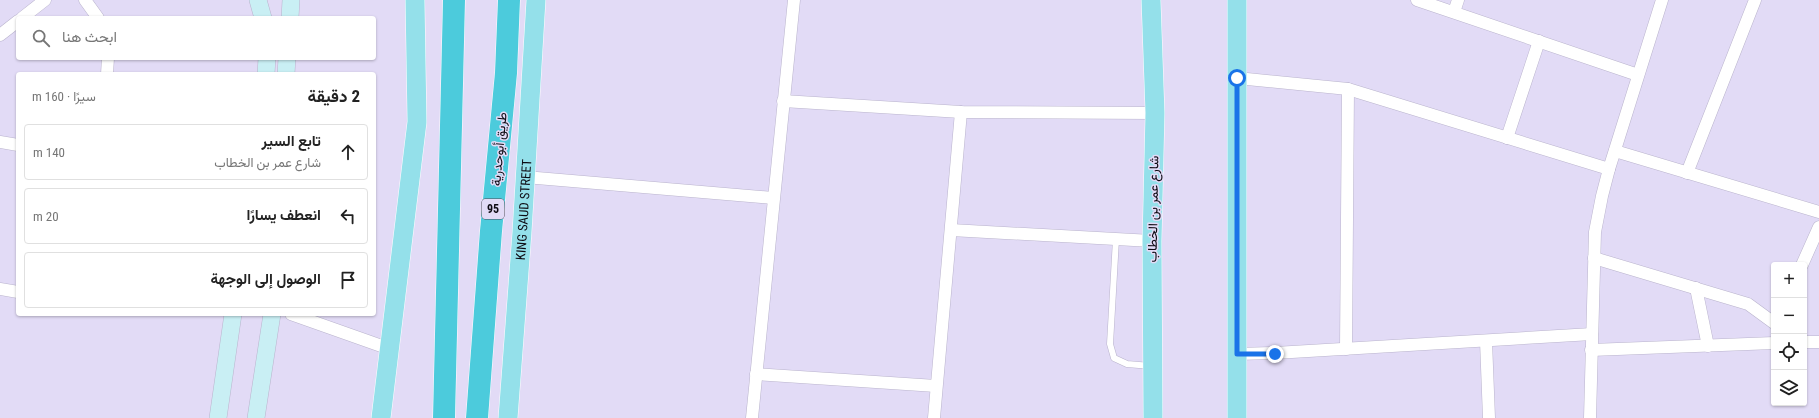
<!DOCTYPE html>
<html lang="ar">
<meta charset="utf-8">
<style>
:root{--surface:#fff;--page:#f2f2f2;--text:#222;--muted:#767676;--line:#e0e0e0}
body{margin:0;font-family:"Roboto Condensed",Vazirmatn,sans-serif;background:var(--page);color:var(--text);direction:rtl}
.controls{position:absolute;right:12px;bottom:12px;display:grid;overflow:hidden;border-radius:4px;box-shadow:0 1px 3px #0004}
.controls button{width:36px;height:36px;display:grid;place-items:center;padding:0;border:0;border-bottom:1px solid var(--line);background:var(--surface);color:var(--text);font:20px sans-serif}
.stop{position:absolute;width:12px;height:12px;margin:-9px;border:3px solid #1a73e8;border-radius:50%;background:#fff}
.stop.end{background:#1a73e8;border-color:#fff;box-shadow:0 1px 4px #0008}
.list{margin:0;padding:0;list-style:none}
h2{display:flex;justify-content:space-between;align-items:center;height:52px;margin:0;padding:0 16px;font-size:17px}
h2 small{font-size:13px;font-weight:400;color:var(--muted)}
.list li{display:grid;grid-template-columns:26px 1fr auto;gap:12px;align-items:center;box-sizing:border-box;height:56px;margin:0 8px 8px;padding:0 8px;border:1px solid var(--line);border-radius:4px}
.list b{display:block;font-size:15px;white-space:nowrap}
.list p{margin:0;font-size:13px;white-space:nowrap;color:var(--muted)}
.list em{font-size:13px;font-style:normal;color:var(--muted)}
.icon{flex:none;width:22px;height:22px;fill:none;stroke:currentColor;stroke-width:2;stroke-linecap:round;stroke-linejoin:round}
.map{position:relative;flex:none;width:1819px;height:418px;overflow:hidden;direction:ltr}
.search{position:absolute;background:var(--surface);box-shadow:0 1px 3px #0004;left:16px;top:16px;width:360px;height:44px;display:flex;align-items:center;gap:10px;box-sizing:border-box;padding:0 14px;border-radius:4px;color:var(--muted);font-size:15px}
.panel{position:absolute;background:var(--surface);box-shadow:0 1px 3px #0004;left:16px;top:72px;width:360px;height:244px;border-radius:4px;direction:rtl}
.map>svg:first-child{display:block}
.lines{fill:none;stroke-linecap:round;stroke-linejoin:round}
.lane-casing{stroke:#bab4cd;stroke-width:7}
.street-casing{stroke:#bab4cd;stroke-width:13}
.secondary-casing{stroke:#bab4cd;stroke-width:18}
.primary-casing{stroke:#fff;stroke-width:20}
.highway-casing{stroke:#fff;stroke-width:23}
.lane{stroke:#fff;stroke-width:6}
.street{stroke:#fff;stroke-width:12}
.secondary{stroke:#c9eff4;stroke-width:17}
.primary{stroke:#94e0ea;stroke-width:19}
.highway{stroke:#4ccbdc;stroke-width:22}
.route{stroke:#1a73e8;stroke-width:5}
.labels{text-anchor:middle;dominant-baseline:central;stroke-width:3;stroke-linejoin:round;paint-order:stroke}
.shield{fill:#e2dbf6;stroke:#4d4957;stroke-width:1}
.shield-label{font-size:12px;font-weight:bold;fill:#0d0b13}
.street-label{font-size:13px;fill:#0d0b13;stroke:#e2dbf6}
</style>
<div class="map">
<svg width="1819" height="418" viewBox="0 0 1819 418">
<rect width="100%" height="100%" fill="#e2dbf6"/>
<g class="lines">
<g class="lane-casing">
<polyline id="lane" points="1116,239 1110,344 1114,358 1127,364 1151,366"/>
</g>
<g class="street-casing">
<g id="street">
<polyline points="85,0 98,18"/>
<polyline points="1417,0 1638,75"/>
<polyline points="1454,12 1458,0"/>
<polyline points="22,18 45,0"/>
<polyline points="0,35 18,21"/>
<polyline points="107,74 108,58"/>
<polyline points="1237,78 1348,89 1609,169"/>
<polyline points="783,101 961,112 1155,113"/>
<polyline points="1507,138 1539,41"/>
<polyline points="0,142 18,145"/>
<polyline points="1615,151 1819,212"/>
<polyline points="1687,173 1755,0"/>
<polyline points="525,177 773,198"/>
<polyline points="951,230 1152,241"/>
<polyline points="1594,258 1748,304 1774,323"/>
<polyline points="1802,265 1819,227"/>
<polyline points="1696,288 1708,346"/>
<polyline points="0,289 18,292"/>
<polyline points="291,314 390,349"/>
<polyline points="1486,341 1489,418"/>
<polyline points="1804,342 1819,342"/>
<polyline points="1346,349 1348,89"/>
<polyline points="1591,350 1774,343"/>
<polyline points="1237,354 1275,353 1592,334"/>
<polyline points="756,374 936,386"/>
<polyline points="752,418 794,0"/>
<polyline points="934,418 961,112"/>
<polyline points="1590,418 1595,232 1602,196 1609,169 1662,0"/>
</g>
</g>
<g class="secondary-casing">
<g id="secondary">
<polyline points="258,0 263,18"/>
<polyline points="290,18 291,0"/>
<polyline points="266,74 267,58"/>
<polyline points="286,74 287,58"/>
<polyline points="218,418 233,314"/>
<polyline points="256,418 272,314"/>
</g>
</g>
<g class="primary-casing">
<g id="primary">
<polyline points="1151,0 1155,113 1152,241 1153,418"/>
<polyline points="1237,0 1237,418"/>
<polyline points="381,418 417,122 415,0"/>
<path id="s1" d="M508,418L522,232L536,0"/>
</g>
</g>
<g class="highway-casing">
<g id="highway">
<polyline points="444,418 454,0"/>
<polyline points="477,418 491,231 506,73 509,0"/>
</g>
</g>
<use href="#lane" class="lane"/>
<use href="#street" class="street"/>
<use href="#secondary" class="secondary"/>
<use href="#primary" class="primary"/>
<use href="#highway" class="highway"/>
</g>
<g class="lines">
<polyline class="route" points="1237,78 1237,354 1275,354"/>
</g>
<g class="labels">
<rect class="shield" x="482" y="199" width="22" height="20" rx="3"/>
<g class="shield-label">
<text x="493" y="209">95</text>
</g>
<g class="street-label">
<text transform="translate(499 149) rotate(-85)">طريق أبوحدرية</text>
<text stroke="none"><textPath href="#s1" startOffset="209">KING SAUD STREET</textPath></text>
<text transform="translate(1153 209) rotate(-89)">شارع عمر بن الخطاب</text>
</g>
</g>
</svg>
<div class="controls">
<button>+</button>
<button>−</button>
<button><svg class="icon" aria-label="locate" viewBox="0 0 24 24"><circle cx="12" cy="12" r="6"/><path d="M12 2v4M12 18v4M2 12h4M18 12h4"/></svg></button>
<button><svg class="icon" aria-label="layers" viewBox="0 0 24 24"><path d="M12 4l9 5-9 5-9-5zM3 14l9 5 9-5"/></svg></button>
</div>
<div class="stop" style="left:1237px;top:78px"></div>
<div class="stop end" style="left:1275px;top:354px"></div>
<div class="search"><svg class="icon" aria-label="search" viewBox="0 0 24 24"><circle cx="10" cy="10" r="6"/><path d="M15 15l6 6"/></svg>ابحث هنا</div>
<section class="panel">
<h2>2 دقيقة<small>سيرًا · 160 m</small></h2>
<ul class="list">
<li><svg class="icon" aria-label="ahead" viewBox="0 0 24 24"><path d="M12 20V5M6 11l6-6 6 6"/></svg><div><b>تابع السير</b><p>شارع عمر بن الخطاب</p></div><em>140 m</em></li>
<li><svg class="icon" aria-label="left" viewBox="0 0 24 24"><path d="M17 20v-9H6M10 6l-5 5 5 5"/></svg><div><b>انعطف يسارًا</b></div><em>20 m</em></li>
<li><svg class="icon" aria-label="arrive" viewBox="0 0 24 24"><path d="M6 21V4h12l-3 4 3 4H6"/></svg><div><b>الوصول إلى الوجهة</b></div></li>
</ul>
</section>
</div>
